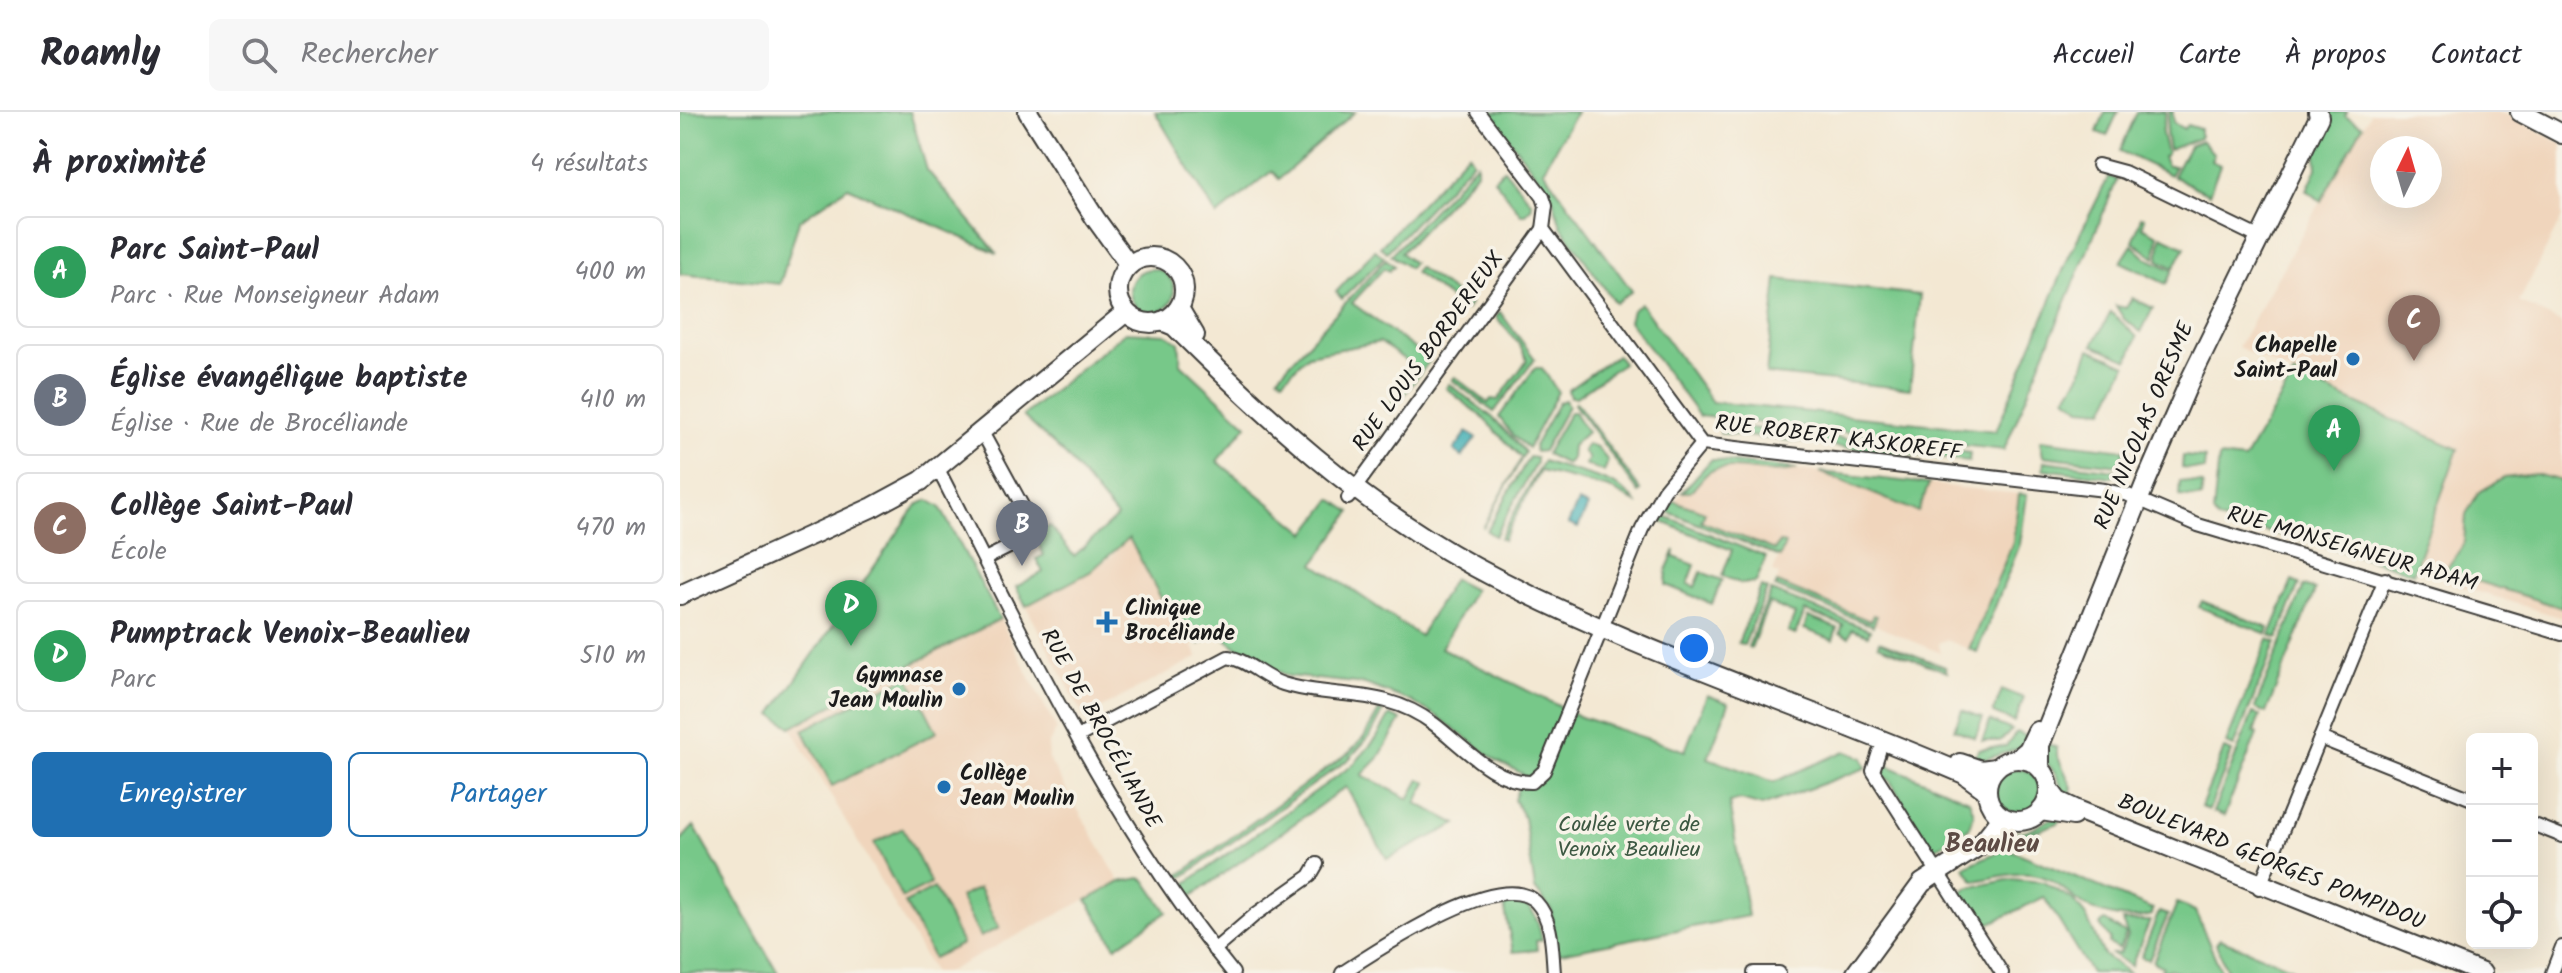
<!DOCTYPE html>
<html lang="fr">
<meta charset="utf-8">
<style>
:root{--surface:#fff;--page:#f7f7f7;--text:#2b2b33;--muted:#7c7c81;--line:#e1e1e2;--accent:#1f6fb2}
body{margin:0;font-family:Kalam,sans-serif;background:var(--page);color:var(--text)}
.controls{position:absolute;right:24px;bottom:24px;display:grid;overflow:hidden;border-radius:12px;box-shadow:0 8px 32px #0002}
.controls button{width:72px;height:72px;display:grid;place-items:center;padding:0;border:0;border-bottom:2px solid var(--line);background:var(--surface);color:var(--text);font:40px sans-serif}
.compass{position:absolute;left:1690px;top:24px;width:72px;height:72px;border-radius:50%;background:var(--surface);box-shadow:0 8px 32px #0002;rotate:5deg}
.you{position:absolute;left:1014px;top:536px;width:28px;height:28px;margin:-20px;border:6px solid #fff;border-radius:50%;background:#1a73e8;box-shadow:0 0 0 12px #1a73e833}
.badge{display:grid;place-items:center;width:52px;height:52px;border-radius:50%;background:var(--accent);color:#fff;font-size:26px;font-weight:700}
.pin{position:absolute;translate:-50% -66px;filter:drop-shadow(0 2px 4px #0008)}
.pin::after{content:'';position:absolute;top:42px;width:28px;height:24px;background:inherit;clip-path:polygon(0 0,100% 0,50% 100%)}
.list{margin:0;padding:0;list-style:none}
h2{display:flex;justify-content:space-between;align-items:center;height:104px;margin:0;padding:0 32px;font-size:34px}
h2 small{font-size:26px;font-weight:400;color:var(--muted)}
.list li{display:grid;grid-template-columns:52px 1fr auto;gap:24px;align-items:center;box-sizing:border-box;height:112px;margin:0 16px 16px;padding:0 16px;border:2px solid var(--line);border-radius:12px}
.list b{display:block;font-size:30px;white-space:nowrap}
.list p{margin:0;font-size:26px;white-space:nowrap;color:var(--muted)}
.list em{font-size:26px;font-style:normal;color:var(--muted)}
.actions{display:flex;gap:16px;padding:24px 32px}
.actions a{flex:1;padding:18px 0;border:2px solid var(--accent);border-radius:12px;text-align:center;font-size:28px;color:var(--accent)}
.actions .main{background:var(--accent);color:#fff}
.icon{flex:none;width:44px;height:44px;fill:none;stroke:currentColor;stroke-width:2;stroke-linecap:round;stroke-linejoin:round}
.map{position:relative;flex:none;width:1882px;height:861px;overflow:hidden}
header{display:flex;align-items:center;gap:48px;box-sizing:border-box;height:112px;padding:0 40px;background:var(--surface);border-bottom:2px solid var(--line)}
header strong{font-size:38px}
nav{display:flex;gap:44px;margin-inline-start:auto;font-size:28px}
.search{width:560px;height:72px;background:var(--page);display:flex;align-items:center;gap:20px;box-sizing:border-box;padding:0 28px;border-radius:12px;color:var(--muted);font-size:30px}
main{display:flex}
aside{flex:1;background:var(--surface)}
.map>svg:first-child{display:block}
.built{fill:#f0d5bc;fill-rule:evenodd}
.green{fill:#77c889;stroke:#4a7252;stroke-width:2}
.water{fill:#3caeb4;stroke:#2c6568;stroke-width:2}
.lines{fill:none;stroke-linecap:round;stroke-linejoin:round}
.street-casing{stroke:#3c3b37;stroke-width:16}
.secondary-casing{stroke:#3c3b37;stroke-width:22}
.street{stroke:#fff;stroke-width:12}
.secondary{stroke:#fff;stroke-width:18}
.poi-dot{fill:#1f6fb2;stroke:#f7f3e8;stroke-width:3}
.labels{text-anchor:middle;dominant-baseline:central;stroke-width:7;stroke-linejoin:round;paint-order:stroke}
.poi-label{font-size:22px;font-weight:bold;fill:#1c1c1c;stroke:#f7f3e8;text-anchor:end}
.street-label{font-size:22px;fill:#1c1c1c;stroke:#f7f3e8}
.park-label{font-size:22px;fill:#3c5842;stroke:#f7f3e8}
.quarter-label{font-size:26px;font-weight:bold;fill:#5d4b45;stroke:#f7f3e8}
</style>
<header>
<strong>Roamly</strong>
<div class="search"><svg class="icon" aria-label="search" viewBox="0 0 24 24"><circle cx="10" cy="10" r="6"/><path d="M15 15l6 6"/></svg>Rechercher</div>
<nav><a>Accueil</a><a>Carte</a><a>À propos</a><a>Contact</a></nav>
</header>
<main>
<aside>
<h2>À proximité<small>4 résultats</small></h2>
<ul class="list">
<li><span class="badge" style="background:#2e9e5b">A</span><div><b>Parc Saint-Paul</b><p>Parc · Rue Monseigneur Adam</p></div><em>400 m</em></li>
<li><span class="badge" style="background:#6b7280">B</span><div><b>Église évangélique baptiste</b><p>Église · Rue de Brocéliande</p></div><em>410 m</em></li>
<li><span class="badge" style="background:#8d6e63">C</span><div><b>Collège Saint-Paul</b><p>École</p></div><em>470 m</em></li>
<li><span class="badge" style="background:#2e9e5b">D</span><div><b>Pumptrack Venoix-Beaulieu</b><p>Parc</p></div><em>510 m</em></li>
</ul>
<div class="actions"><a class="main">Enregistrer</a><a>Partager</a></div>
</aside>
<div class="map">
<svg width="1882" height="861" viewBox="0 0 1882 861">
<rect width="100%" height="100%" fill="#f7f3e8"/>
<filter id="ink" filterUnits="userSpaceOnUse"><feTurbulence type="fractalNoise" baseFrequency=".0125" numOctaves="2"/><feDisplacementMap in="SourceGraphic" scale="16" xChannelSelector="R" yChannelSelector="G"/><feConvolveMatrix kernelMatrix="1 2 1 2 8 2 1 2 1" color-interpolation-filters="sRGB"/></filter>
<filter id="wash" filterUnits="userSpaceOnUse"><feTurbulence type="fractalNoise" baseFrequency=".006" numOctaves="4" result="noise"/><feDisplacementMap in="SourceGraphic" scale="32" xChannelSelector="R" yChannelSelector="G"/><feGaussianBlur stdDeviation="1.8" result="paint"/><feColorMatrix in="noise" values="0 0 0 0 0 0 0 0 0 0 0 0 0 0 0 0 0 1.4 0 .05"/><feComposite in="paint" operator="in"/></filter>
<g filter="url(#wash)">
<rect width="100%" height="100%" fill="#f3e8d3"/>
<g class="built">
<path d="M1691,0H1822L1882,32V105L1839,190L1882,211V506L1764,469L1755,454L1737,449L1778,337L1737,321L1558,235ZM1702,36H1750V84H1702Z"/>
<polygon points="1031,348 1339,382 1333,430 1289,537 1266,528 1258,531 1261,541 1096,471 1099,463 1093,460 1099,445 986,399"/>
<polygon points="449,425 482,488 518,530 512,533 518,545 404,605 346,494 410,460 431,445"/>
<polygon points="320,507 377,618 368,632 369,648 440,770 265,861 254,861 111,615"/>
</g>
<g class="green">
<polygon points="0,0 230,0 247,58 317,141 168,75 119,109 100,172 0,162"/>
<polygon points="475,0 675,0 599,67 592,59 537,104"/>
<polygon points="809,0 896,0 863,58 952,179 935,191 881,114 872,84"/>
<polygon points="1425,0 1438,0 1427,24 1417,20"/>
<polygon points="1457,0 1486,0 1482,21 1487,42 1483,45 1487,54 1495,54 1490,63 1440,39"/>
<polygon points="1489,0 1493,0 1493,11 1504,17 1507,13 1520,17 1520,26 1489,38 1486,21"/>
<polygon points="1650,0 1667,0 1665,4 1683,14 1641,89 1627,78 1637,56 1635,30"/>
<polygon points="1522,29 1534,42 1531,49 1540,53 1529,82 1493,64 1509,34"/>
<polygon points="788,41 793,49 707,140 700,135"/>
<polygon points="797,51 797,60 721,141 733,151 729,156 711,143"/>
<polygon points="824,57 851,90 852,95 845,102 841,102 814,67"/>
<polygon points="1429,64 1437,68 1324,338 1019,304 949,209 952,198 961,192 1032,290 1316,319 1390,142"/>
<polygon points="1461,105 1465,106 1462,115 1478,123 1475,146 1453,130"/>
<polygon points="1481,124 1505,135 1494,156 1478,148"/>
<polygon points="1452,133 1466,146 1493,158 1486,172 1441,150"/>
<polygon points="695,138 704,145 662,187 656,180"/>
<polygon points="706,147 714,154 709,159 704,156 672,191 750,248 711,301 706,297 736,256 700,230 628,243 603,268 598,264"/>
<polygon points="738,155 790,192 786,198 734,160"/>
<circle cx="472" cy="179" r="22"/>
<polygon points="1097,167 1240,183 1230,277 1086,262"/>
<polygon points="1452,186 1473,196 1461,220 1444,207 1436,194 1446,196"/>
<polygon points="820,200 855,247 814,300 772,268 775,265 808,291 811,287 818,288 847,248 839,232 816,205"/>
<polygon points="1431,200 1457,225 1448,248 1413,233"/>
<polygon points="445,220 486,222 499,230 501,252 567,313 537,349 626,421 652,387 671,400 634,452 740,524 773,467 794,478 761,536 901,605 1005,639 1027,583 1049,591 1028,646 1094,670 1165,639 1183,646 1186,656 1082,694 1061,688 1049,691 1068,804 876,842 871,798 855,777 844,706 834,688 843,662 817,649 757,604 730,589 685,572 608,564 569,545 538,521 520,532 482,488 449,426 410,460 346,494 336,475 363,460 356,447 364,443 356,428 363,424 357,412 360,410 364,417 370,414 394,444 437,405 387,345 343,304"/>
<polygon points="1410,237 1446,253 1424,298 1401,296 1386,285 1399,265"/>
<polygon points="937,243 943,251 896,285 890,285 888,278"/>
<polygon points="855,256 862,256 878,280 848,336 833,324 819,305"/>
<polygon points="1614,263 1778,337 1733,461 1640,432 1538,408 1533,401 1539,345 1564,348"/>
<polygon points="769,272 812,305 845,340 803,416 842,346 801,304 766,276"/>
<polygon points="885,288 888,294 863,339 855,340 854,334 879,290"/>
<polygon points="896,290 961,379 959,381 894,292"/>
<polygon points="890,300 894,300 907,320 892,334 891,347 886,352 866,342"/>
<polygon points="684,307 699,318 685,337 671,327"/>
<polygon points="1041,313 1128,322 1131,331 1040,321"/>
<polygon points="1140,324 1290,341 1289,349 1135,332"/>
<polygon points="1360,329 1361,328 1445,338 1438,353 1363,344"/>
<polygon points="907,332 917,335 928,349 924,360 905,352 909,347 903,339"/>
<polygon points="1503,344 1525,346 1524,358 1502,356"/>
<polygon points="849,345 856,346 856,351 815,424 807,419"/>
<path d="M1031,348H1035L1117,357C1089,365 1056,350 1031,359C1025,361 1017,374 1010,380H1002Z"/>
<path d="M863,349C891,360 940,365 956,391L929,376L860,359L823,428L820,426Z"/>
<polygon points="1364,349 1436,358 1432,365 1363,357"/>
<polygon points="1140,360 1249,372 1238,400"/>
<polygon points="1855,362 1882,369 1882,496 1765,459 1784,432 1786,402 1799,380 1824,366"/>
<polygon points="1500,369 1523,372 1521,386 1499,384"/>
<polygon points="1339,382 1347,383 1340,432 1297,540 1289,537 1333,430"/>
<polygon points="248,388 260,395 320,507 111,615 92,602 237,393"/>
<polygon points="994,389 1025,400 1021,409 1095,438 1099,430 1105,432 1100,445 986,399"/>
<polygon points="982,403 1086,445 1076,470 1062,472 1042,464 1052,438 980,409"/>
<polygon points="995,438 994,445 1015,453 1008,472 1015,475 1021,460 1042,468 1032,492 986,473 987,456"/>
<polygon points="1612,469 1619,472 1598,526 1590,523"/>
<polygon points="1097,471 1190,509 1193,503 1197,504 1193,514 1095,475"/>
<polygon points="1624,474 1635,478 1586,601 1575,596"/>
<polygon points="1081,475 1087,477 1064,533 1058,531"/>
<polygon points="1091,479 1190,518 1188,523 1172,517 1169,525 1160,521 1163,513 1125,499 1115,523 1108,520 1115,502 1089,491 1071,536 1068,535"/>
<polygon points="1522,489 1589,516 1587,522 1519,495"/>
<polygon points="1128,505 1157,516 1153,528 1124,517"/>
<polygon points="1588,527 1596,530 1554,635 1546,632"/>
<polygon points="1199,529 1265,555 1267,560 1198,533"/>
<polygon points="228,564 257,620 152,674 123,618"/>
<polygon points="1322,578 1344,586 1334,610 1313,601"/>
<polygon points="1282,598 1303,606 1295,626 1274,617"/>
<polygon points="699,599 703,600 691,623 669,647 500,767 498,764 670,640 684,625"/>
<polygon points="1573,601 1580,604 1574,620 1577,622 1544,704 1533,700"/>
<polygon points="710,603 721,608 698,647 682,663 729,687 740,667 747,671 736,691 777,712 707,747 666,675 509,786 501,775 674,652 696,627"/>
<polygon points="1310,609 1332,618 1320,629 1302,629"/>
<polygon points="1337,620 1350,626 1341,636 1293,651 1298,638 1326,634"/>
<polygon points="1364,630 1377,636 1377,643 1392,675 1388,690 1375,661 1363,647"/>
<polygon points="1544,637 1552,640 1529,698 1521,695"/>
<polygon points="1204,652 1289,688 1294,701 1289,716 1253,738 1210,669 1201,663 1200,655"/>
<circle cx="1338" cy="679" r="22"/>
<path d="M1381,704L1378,711L1329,729L1320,724C1328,717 1335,721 1345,719C1359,716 1367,706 1381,704Z"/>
<polygon points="14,714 98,861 0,861 0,729"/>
<polygon points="223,716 251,772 222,786 194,731"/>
<path d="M1326,736L1473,797L1472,803C1451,810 1423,804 1404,793C1388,783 1377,767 1356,763C1335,759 1315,766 1294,769L1284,755Z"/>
<polygon points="460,766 465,768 487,800 436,835 407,788 440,770"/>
<polygon points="1332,767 1363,770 1392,787 1406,804 1424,843 1449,861 1411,861 1364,785 1303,815 1280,781 1287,776"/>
<polygon points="254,776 282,832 253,846 225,791"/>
<polygon points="299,776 319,816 300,825 280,785"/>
<path d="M823,788C850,787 858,803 862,828L856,829L857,838L833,840Z"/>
<polygon points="1497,791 1515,799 1542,861 1499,861 1490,857 1480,861 1483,855 1473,850"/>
<polygon points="1479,800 1488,803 1469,848 1461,845"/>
<polygon points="1425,809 1446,822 1439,837 1429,832 1430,827 1420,813"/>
<polygon points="1442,809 1470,809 1451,854 1432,842 1440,841 1448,824"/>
<polygon points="1540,827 1612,856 1616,861 1548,861 1536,832"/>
</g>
<g class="water">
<polygon points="787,320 796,326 782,345 774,338"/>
<polygon points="898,390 908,394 898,416 888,412"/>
</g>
</g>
<g filter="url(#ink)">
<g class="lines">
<g class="street-casing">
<g id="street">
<polyline points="798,0 863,85 866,94 863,117 1022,332 1425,378 1448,383 1518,413 1882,522"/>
<polyline points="1418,53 1444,60 1578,125"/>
<polyline points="302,320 357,421 305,447"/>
<path d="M258,357C346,529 430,710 553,861"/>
<polyline points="668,386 863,117"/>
<path d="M399,624L548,545C568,548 583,566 603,572C656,588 703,574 754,612C782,633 814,671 852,670L864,659L962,417L984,378L1022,332"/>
<polyline points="1640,626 1792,687"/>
<polyline points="1199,640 1193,659 1322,861"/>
<polyline points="1852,712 1882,724"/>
<polyline points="1579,776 1705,467"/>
<polyline points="534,838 576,802 630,764 637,752"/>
<path d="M662,861C696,839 821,754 856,790C873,808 872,838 874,861"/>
<polyline points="1074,861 1099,861"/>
<polyline points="1872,861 1882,835"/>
</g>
</g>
<g class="secondary-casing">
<g id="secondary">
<polyline points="348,0 415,106 449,153"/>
<polyline points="1840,0 1882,22"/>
<circle cx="471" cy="178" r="33"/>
<polyline points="499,196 515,223"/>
<path d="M482,209L494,214C585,305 681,393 795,455C951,539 1122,592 1284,662L1307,679"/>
<polyline points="0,483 193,395 241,369 446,200"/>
<polyline points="1337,647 1348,638 1357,619"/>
<circle cx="1338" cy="678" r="31"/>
<polyline points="1280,651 1301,658 1316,656"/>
<polyline points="1360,656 1360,633 1465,372 1511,266 1639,5 1638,0"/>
<polyline points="1369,677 1378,689 1395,697 1802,861"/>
<polyline points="1361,699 1393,704"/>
<polyline points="1176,861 1242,771 1299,734 1322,705"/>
</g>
</g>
<use href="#street" class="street"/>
<use href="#secondary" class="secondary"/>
</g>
</g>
<g class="poi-dot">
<circle cx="1673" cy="247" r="8"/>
<path d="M423 498h8v8h8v8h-8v8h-8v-8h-8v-8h8z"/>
<circle cx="279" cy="577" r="8"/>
<circle cx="264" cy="675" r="8"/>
</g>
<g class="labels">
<g class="poi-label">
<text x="1657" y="234">Chapelle<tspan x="1657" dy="25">Saint-Paul</tspan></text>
<text x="445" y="497" text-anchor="start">Clinique<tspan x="445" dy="25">Brocéliande</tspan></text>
<text x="263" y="564">Gymnase<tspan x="263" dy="25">Jean Moulin</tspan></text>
<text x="280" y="662" text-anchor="start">Collège<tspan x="280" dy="25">Jean Moulin</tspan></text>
</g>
<g class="street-label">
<text transform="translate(749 240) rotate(-54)">RUE LOUIS BORDERIEUX</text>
<text transform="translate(1465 314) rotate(-67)">RUE NICOLAS ORESME</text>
<text transform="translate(1158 327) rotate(7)">RUE ROBERT KASKOREFF</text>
<text transform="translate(1672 438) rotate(16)">RUE MONSEIGNEUR ADAM</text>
<text transform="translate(420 617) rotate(61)">RUE DE BROCÉLIANDE</text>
<text transform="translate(1591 751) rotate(22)">BOULEVARD GEORGES POMPIDOU</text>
</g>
<g class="park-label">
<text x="949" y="713">Coulée verte de<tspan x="949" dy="25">Venoix Beaulieu</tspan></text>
</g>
<g class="quarter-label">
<text x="1312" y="733">Beaulieu</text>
</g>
</g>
</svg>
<div class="controls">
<button>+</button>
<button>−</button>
<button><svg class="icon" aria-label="locate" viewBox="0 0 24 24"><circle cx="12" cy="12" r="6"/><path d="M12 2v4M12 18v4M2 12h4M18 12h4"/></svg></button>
</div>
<svg class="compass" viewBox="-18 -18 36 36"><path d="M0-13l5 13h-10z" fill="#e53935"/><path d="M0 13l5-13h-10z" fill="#7c7c81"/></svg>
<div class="you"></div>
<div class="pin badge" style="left:1654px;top:359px;background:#2e9e5b">A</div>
<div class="pin badge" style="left:342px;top:454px;background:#6b7280">B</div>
<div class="pin badge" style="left:1734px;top:249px;background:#8d6e63">C</div>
<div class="pin badge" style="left:171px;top:534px;background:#2e9e5b">D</div>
</div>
</main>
